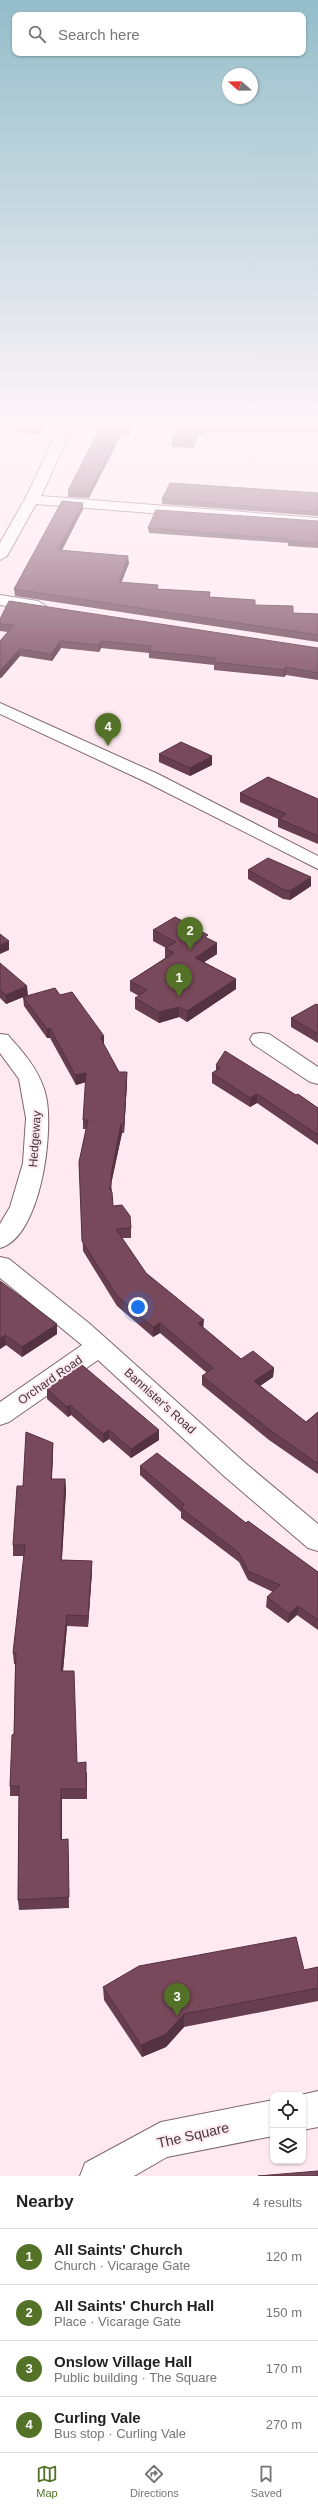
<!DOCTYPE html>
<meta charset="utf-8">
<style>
:root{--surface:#fff;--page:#f2f2f2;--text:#222;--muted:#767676;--line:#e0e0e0;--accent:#547227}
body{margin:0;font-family:Arial,sans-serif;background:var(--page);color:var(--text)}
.controls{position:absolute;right:12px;bottom:12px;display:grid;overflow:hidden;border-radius:8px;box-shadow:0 1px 3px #0004}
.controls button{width:36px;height:36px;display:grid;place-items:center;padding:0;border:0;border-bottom:1px solid var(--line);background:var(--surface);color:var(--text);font:20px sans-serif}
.compass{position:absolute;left:222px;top:68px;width:36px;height:36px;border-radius:50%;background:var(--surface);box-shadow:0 1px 3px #0004;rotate:290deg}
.you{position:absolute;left:138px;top:1307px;width:14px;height:14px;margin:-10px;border:3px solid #fff;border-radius:50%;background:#1a73e8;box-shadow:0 0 0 6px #1a73e833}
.badge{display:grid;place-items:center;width:26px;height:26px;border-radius:50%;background:var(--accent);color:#fff;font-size:13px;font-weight:700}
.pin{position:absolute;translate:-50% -33px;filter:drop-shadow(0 1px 2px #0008)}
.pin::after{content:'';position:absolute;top:21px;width:14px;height:12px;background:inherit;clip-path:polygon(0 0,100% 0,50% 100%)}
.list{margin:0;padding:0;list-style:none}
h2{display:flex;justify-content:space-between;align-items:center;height:52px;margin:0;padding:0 16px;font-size:17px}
h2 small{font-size:13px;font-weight:400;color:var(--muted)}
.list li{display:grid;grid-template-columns:26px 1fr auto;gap:12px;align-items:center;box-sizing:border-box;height:56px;padding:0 16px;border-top:1px solid var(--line)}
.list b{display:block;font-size:15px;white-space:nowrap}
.list p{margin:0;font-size:13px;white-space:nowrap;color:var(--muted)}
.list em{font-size:13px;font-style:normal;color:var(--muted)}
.icon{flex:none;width:22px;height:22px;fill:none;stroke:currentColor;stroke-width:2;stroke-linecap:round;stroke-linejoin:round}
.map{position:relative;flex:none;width:318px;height:2176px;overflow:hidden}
.search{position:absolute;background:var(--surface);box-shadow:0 1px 3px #0004;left:12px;right:12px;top:12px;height:44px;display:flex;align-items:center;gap:10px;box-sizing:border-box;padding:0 14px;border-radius:8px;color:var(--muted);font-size:15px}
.sheet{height:276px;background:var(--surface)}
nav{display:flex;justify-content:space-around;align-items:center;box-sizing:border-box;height:56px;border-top:1px solid var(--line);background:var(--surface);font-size:11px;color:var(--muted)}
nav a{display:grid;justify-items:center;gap:2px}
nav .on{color:var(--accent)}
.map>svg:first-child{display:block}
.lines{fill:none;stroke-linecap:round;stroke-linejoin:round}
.minor-casing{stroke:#7e6770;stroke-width:2}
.minor{fill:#fff;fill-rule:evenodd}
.wall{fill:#673e4e}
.shaded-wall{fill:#543240}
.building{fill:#78485b;stroke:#543240}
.labels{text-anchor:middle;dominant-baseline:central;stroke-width:4;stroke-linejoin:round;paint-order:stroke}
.street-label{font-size:12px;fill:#42373b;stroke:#ffe9f1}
.near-street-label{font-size:14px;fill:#42373b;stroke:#ffe9f1}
</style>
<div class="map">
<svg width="318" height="2176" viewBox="0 0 318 2176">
<rect width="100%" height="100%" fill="#ffe9f1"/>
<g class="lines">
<g class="minor-casing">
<g id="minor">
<polygon points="60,426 73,426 41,496 318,518 318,526 36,504 7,556 0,560 0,543 25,499"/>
<polygon points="0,595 38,601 46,606 38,611 0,605"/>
<polygon points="0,703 158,774 318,856 318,869 146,782 0,714"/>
<polygon points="261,1033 269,1034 318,1067 318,1084 310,1082 253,1044 250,1039 253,1034"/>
<path d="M0,1034L8,1035L12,1040C27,1056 41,1074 46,1096C54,1132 41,1237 0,1248V1224L10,1207L23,1163L26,1118L19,1079L0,1053Z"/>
<polygon points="0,1257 9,1259 90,1324 244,1462 318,1524 318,1551 308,1548 224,1476 98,1360 9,1422 0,1425 0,1402 82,1345 0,1278"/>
<polygon points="318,2091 318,2127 303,2130 303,2095 301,2095"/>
<polygon points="273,2100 273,2136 167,2157 134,2176 80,2176 85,2163 161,2122"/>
</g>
</g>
<use href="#minor" class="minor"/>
</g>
<g class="wall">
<polygon points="15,426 46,426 41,434 15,433"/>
<polygon points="101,426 134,426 129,435 121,435 89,498 68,497 68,491"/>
<polygon points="136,426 152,426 152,428"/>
<polygon points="179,426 318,426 318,433 207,433 206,435 198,435 194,448 172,447 172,440"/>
<polygon points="318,493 318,516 162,504 162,499"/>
<polygon points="83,503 83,509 62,550 129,563 121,583 158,589 210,592 210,597 255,605 293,613 318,614 318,642 15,596 14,589"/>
<polygon points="318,521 318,548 288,546 288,543 149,533 148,528"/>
<polygon points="0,619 318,648 318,680 286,675 284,677 214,670 214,665 149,658 149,653 101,648 99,652 61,648 52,661 20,656 1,678 0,678 0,641 8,632 0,631"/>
<polygon points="159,754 212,765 190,776 159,762"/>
<polygon points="240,793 318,799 318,844 278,827 278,819 240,802"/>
<polygon points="248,870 311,886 290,900 283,899 248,879"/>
<polygon points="153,930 208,939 217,954 204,962 236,979 236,989 187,1022 179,1017 159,1023 135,1009 135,998 139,996 130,991 130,981 165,958 165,948 166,948 153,941"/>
<polygon points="0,963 28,995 6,1004 0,998"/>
<polygon points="60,995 104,1046 119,1072 127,1081 124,1133 122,1133 111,1183 113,1206 131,1228 131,1238 122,1238 146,1273 203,1328 241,1359 274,1368 273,1377 260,1386 306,1422 318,1412 318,1474 269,1440 202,1385 202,1376 207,1373 160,1333 153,1337 117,1306 83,1251 79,1162 86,1129 83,1129 83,1120 86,1082 76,1085 50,1038 47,1038 24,1006 23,997"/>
<polygon points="318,1005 318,1043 291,1027 291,1018"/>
<polygon points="216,1065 296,1095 318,1108 318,1145 257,1103 250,1107 212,1083 212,1073 216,1071"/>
<polygon points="0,1281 57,1334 22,1357 6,1345 0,1349"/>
<polygon points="47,1389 159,1440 131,1458 109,1439 103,1443 71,1415 68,1417 47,1399"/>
<polygon points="53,1443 53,1454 52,1479 65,1479 66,1490 62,1560 92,1561 92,1571 88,1627 67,1626 63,1671 77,1763 87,1773 87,1799 62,1799 62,1839 68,1839 69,1908 19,1910 18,1900 19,1796 10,1796 10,1786 14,1734 15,1664 14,1664 13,1653 24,1556 13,1556 13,1545 23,1486"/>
<polygon points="140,1466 246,1523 318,1572 318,1630 297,1615 288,1623 266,1607 267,1597 273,1592 248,1580 239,1562 181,1518 181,1512 140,1475"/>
<polygon points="318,1967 318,2001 184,2027 166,2047 142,2057 104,2000 103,1987 304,1970"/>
</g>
<g class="shaded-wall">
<polygon points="42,426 46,426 41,434 41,428"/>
<polygon points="131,426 134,426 129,435 129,430"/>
<polygon points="198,428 198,435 194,448 194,441"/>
<polygon points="121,429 121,435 89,498 89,493"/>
<polygon points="83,503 83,509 59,556 58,550"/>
<polygon points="128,556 129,563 119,589 119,582"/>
<polygon points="60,641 61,648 52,661 51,654"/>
<polygon points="101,641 101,648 99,652 99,645"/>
<polygon points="20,649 20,656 1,678 0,671"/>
<polygon points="286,667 286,675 284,677 284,670"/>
<polygon points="212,756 212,765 190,776 190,768"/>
<polygon points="311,877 311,886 290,900 290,891"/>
<polygon points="9,941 9,950 0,954 0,945"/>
<polygon points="217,943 217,954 195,968 195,958"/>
<polygon points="236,979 236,989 187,1022 187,1011"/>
<polygon points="27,986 28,995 6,1004 6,995"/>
<polygon points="179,1007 179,1017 159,1023 159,1012"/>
<polygon points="50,1028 50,1038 47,1038 47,1029"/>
<polygon points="104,1036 104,1045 100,1037"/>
<polygon points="127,1072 127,1081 124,1133 124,1124"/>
<polygon points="86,1073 86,1082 76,1085 75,1075"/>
<polygon points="257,1094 257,1103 250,1107 250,1098"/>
<polygon points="121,1124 122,1133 111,1185 111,1175"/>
<polygon points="111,1186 112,1195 109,1188"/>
<polygon points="204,1320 203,1330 198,1323"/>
<polygon points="160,1323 160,1333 153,1337 153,1327"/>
<polygon points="57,1324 57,1334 22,1357 22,1347"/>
<polygon points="5,1335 6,1345 0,1349 0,1339"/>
<polygon points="274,1368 273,1377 254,1390 254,1381"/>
<polygon points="70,1405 71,1415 68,1417 67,1407"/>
<polygon points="109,1430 109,1439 103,1443 103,1434"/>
<polygon points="159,1430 159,1440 131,1458 131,1449"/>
<polygon points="53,1443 53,1454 51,1490 51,1479"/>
<polygon points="65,1479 66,1490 61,1570 61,1560"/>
<polygon points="92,1561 92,1571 88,1627 88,1616"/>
<polygon points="298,1606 297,1615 288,1623 289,1614"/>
<polygon points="67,1615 67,1626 62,1682 61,1671"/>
<polygon points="61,1789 62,1799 62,1850 61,1840"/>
<polygon points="184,2014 184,2027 166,2047 142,2057 141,2045"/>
</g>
<g class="building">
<polygon points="24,426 42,426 41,428"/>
<polygon points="101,426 131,426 129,430 121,429 89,493 68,491"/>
<polygon points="179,426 267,426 207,427 206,429 198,428 194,441 172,440"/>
<polygon points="170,483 318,493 318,512 162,499"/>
<polygon points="62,501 83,503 58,550 128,556 119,582 158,585 157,589 210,592 209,597 255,600 255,605 293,606 293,613 318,614 318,635 14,589"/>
<polygon points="156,510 318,521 318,543 288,541 289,539 148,528"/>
<polygon points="9,601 318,648 318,673 286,667 284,670 214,662 216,658 149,651 151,646 101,641 99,645 60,641 51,654 20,649 0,671 0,641 14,625 0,624 0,619"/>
<polygon points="181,742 212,756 190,768 159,754"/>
<polygon points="268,777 318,799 318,836 279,819 286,814 240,793"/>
<polygon points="268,858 311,877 290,891 284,890 248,870"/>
<polygon points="175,917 208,935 205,937 217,943 195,958 236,979 187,1011 179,1007 159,1012 135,998 147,990 130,981 174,953 165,948 176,942 153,930"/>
<polygon points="0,934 9,941 0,945"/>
<polygon points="0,963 27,986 6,995 0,990"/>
<polygon points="55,988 60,995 72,992 104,1036 100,1037 119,1072 127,1072 124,1124 121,1124 111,1175 111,1186 109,1188 112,1192 113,1206 122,1205 130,1216 131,1228 116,1229 146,1273 204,1320 198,1323 241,1359 253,1351 274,1368 254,1381 306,1422 318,1412 318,1464 270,1430 202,1376 213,1368 160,1323 153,1327 117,1296 82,1241 79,1162 88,1120 83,1120 86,1073 75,1075 50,1028 47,1029 23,997"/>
<polygon points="316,1004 318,1005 318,1034 291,1018"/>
<polygon points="225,1051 296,1095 298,1094 318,1108 318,1135 257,1094 250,1098 212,1073 220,1068 216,1065"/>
<polygon points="0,1281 57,1324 22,1347 5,1335 0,1339"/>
<polygon points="81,1364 159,1430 131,1449 109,1430 103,1434 70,1405 67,1407 47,1389"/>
<polygon points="26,1432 53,1443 51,1479 65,1479 61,1560 92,1561 88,1616 67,1615 61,1671 74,1671 77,1763 86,1762 86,1789 61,1789 61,1840 68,1839 69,1897 18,1900 19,1786 10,1786 12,1735 14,1734 16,1653 13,1653 25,1545 13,1545 17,1486 23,1486"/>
<polygon points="157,1453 246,1523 248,1521 318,1572 318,1620 298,1606 289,1614 267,1597 280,1585 248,1571 239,1553 181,1508 184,1504 140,1466"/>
<polygon points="296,1937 304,1970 318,1967 318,1988 184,2014 166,2034 141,2045 103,1987 139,1966"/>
<polygon points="318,2171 318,2176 258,2176"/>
</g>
<linearGradient id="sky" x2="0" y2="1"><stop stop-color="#93bdc9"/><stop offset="0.58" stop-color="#fff5f9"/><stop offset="1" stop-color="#fff5f9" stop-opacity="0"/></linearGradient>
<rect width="318" height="731" fill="url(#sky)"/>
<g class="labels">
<g class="street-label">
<text transform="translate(35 1139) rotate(-86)">Hedgeway</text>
<text transform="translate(50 1380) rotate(-35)">Orchard Road</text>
<text transform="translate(160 1401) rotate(42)">Bannister's Road</text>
</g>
<g class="near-street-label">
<text transform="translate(193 2135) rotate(-13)">The Square</text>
</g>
</g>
</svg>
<div class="controls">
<button><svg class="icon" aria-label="locate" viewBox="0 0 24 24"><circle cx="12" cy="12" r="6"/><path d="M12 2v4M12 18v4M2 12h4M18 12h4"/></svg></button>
<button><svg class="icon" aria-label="layers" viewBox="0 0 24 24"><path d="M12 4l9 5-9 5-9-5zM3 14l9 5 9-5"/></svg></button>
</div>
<svg class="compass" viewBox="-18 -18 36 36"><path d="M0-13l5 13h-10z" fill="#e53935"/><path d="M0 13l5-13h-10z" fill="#767676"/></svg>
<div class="you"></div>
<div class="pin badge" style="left:179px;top:997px">1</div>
<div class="pin badge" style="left:190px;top:950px">2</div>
<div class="pin badge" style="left:177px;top:2016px">3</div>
<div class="pin badge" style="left:108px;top:746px">4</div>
<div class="search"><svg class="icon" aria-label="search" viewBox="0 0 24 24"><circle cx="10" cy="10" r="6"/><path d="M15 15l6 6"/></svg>Search here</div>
</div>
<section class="sheet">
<h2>Nearby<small>4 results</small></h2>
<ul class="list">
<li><span class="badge">1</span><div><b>All Saints' Church</b><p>Church · Vicarage Gate</p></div><em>120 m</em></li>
<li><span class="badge">2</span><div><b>All Saints' Church Hall</b><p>Place · Vicarage Gate</p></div><em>150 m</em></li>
<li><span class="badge">3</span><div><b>Onslow Village Hall</b><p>Public building · The Square</p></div><em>170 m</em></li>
<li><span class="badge">4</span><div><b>Curling Vale</b><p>Bus stop · Curling Vale</p></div><em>270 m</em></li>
</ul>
</section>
<nav>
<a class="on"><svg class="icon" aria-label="map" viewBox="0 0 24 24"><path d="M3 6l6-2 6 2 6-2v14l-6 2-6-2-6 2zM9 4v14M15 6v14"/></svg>Map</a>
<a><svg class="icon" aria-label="directions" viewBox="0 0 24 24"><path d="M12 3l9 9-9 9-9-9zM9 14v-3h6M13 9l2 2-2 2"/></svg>Directions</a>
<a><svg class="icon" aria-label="saved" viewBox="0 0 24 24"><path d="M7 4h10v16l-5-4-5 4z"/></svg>Saved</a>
</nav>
